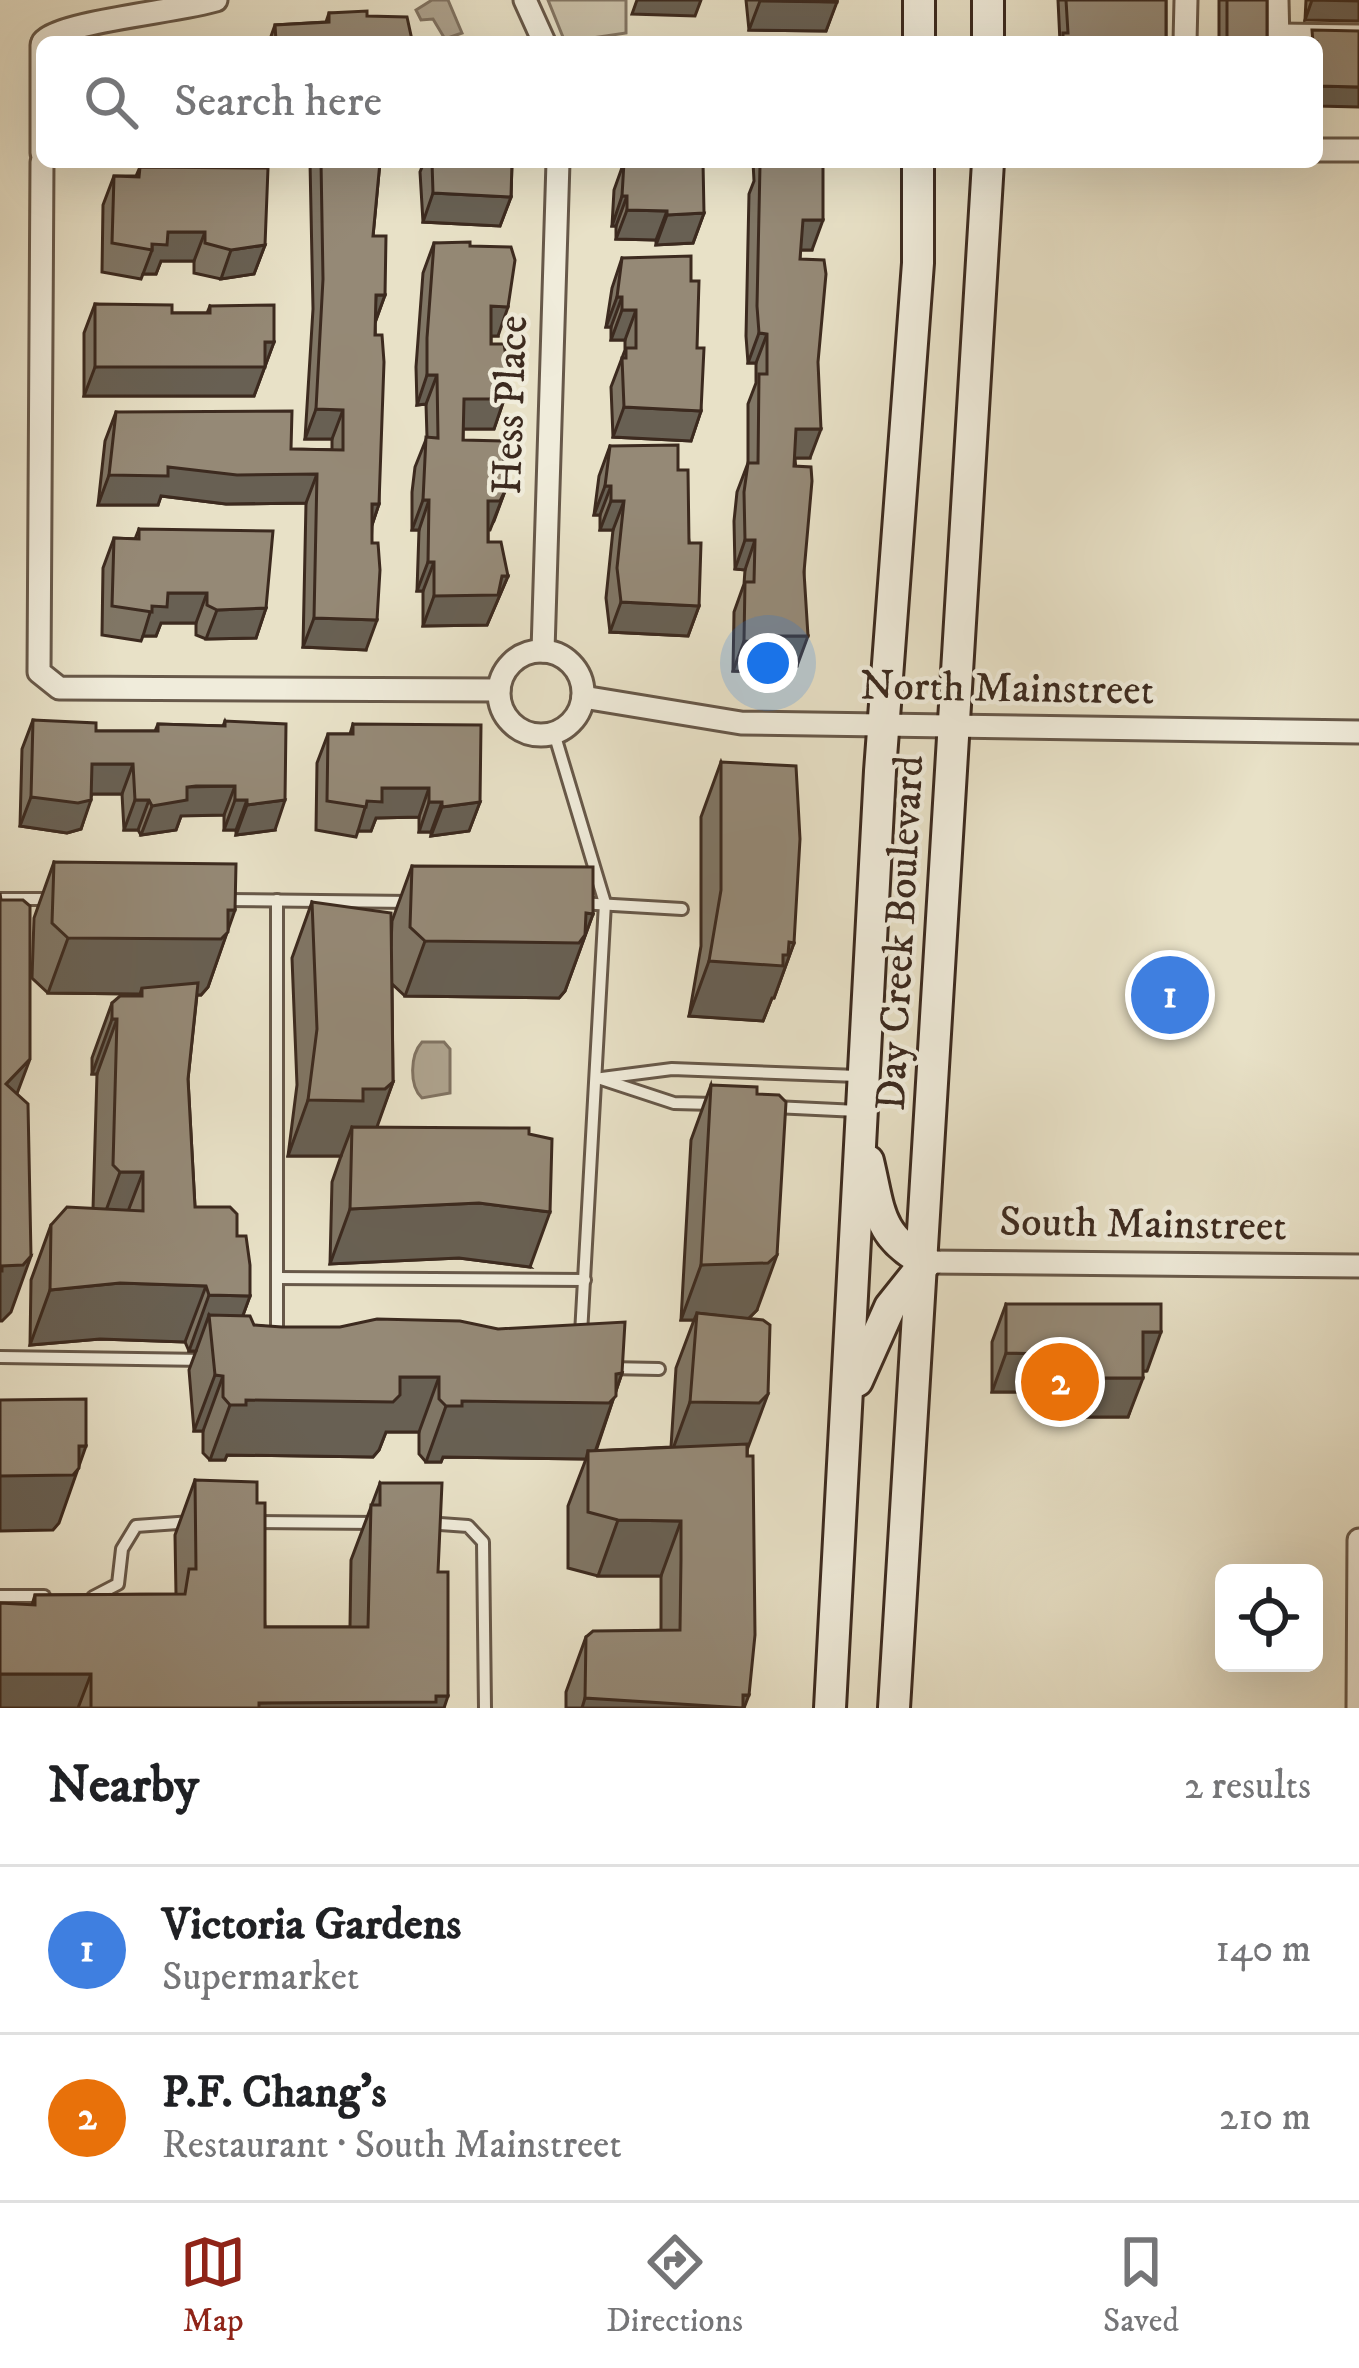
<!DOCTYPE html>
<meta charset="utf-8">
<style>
:root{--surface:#fff;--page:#f6f6f6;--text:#202124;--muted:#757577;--line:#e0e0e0;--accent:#8f2418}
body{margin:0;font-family:"IM FELL DW Pica",serif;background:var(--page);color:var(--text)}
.controls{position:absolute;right:36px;bottom:36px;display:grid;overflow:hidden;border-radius:18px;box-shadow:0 12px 48px #0002}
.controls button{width:108px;height:108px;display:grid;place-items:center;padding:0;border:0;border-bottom:3px solid var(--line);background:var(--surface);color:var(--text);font:60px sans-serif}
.you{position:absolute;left:768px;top:663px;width:42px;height:42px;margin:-30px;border:9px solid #fff;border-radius:50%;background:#1a73e8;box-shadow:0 0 0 18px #1a73e833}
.badge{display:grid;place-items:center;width:78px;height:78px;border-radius:50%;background:var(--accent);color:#fff;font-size:39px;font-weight:700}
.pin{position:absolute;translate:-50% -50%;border:6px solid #fff;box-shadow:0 3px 12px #0006}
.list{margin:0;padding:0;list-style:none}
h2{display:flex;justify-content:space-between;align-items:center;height:156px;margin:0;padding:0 48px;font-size:51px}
h2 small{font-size:39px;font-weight:400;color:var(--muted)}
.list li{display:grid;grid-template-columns:78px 1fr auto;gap:36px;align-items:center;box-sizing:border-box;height:168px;padding:0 48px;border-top:3px solid var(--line)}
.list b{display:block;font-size:45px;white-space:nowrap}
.list p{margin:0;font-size:39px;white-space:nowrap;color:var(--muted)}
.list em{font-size:39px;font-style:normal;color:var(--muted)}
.icon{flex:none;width:66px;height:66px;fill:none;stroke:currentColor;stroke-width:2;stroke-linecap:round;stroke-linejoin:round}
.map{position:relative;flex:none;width:1359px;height:1708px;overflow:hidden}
.search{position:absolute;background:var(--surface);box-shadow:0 12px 48px #0002;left:36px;right:36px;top:36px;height:132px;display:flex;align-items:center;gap:30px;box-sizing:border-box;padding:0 42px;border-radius:18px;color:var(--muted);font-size:45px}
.sheet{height:492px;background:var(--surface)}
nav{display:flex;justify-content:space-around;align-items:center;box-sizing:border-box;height:168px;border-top:3px solid var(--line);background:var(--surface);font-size:33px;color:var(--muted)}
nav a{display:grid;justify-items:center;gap:6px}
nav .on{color:var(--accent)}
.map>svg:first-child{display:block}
.green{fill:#cbc2aa;stroke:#847664;stroke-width:3}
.water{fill:#aea38e;stroke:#807362;stroke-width:3}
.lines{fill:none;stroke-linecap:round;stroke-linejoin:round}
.service-casing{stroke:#675849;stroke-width:16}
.minor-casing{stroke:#675849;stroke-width:27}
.secondary-casing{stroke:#3c2a1f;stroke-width:36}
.service{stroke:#f0ecdb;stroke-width:10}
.minor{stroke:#f0ecdb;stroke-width:21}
.secondary{stroke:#f0ecdb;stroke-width:30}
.wall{fill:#807665;stroke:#3c2a1f;stroke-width:3}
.shaded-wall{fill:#686053;stroke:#3c2a1f;stroke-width:3}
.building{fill:#958976;stroke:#3c2a1f;stroke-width:3}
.labels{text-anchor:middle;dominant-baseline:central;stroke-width:9;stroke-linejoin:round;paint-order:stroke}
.street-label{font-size:42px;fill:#3c2a1f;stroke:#f0ecdb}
</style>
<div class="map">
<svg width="1359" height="1708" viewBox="0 0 1359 1708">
<rect width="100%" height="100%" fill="#e8e1c7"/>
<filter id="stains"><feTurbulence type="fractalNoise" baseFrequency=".00167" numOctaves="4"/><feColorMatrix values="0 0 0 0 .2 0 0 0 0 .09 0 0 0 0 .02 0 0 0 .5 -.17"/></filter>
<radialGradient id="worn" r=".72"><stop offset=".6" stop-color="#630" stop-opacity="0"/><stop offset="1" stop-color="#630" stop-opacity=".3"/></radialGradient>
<polygon class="green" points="548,0 626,0 626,33 565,42"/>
<g class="water">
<polygon points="432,0 448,0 462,33 445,39 433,19 421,20 416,10"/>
<path d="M422,1042H444L450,1049V1093L422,1098C409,1086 410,1055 422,1042Z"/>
</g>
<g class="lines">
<g class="service-casing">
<g id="service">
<polyline points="554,733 605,903 581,1334"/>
<polyline points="0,899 51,899"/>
<polyline points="225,900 411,902"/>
<polyline points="579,903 682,909"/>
<polyline points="598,1078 674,1103 714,1104"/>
<polyline points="602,1078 672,1069 858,1076"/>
<polyline points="774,1107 858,1111"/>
<polyline points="277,1278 585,1280"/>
<polyline points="277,1341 277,900"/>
<polyline points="0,1357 206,1360"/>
<polyline points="608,1368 659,1369"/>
<polyline points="252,1522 378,1523"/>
<polyline points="426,1523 468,1526 483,1542 485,1708"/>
<polyline points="0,1596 44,1596"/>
<polyline points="93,1597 118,1584 122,1549 136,1526 192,1522"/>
</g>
</g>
<g class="minor-casing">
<g id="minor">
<polyline points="525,0 544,42"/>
<polyline points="1277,0 1278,42"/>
<polyline points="1278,35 1359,36"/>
<path d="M43,42C57,22 182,11 216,0"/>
<polyline points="1185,42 1186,0"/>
<polyline points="42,45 42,153"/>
<polyline points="1317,150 1359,150"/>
<polyline points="42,162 39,672 59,688 499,690"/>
<polyline points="543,651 558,162"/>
<circle cx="541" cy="693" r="42"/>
<polyline points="583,697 741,723 1359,732"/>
<polyline points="926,1262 1359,1266"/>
<polyline points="1358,1708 1359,1540"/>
</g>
</g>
<g class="secondary-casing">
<g id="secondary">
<polyline points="988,0 988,42"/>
<polyline points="919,42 919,0"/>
<path d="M868,1161C880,1211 877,1236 926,1262"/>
<polyline points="857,1381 890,1307 926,1262"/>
<polyline points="830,1708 880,771 918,263 918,162"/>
<polyline points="894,1708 988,162"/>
</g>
</g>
<use href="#service" class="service"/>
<use href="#minor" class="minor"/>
<use href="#secondary" class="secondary"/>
</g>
<g class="wall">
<polygon points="746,0 837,0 826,31 749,30"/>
<polygon points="1058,0 1166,0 1166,42 1060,42"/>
<rect x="1219" y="0" width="48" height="42"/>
<polygon points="1306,0 1359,0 1305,20"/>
<polygon points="329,13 367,16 412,40 499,42 269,42 275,25 326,22"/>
<polygon points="310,162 380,162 373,236 385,295 375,323 379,504 372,525 366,650 303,647 306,503 226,504 161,496 158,505 98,505 105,441 116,412 291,449 332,450 332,439 305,439 313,309"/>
<polygon points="424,162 512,162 511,197 500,226 423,222 420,172"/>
<polygon points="624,162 704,213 693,243 656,245 656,240 616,239 616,226 612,226 614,190"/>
<polygon points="753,162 823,162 812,250 800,250 800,259 810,458 795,458 804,572 797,666 765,666 763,672 733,671 734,612 744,584 745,570 735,569 734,521 737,492 748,463 748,404 756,383 756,363 748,363 746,336 749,194 754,181"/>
<polygon points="140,167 265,245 254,274 221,279 194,273 194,261 161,261 156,274 143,274 141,279 102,272 103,205 114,176 136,176"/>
<polygon points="434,243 470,246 498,336 491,336 491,344 510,382 494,429 463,429 463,440 505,491 494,521 488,530 488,542 508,576 487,625 423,626 423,591 417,591 419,530 412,530 412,492 415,467 427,437 426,404 417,405 416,367 423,273"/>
<polygon points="622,258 691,281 701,411 691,441 613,437 611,387 625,350 625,340 611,340 611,327 606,327 612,288"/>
<polygon points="95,304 172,313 207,313 210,306 274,342 254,396 84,396 84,333"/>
<polygon points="610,446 678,470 699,606 688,636 610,632 606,598 613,530 600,530 600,515 594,515 599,476"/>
<polygon points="139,529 266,608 256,638 206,639 196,635 196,623 161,623 156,636 143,636 141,641 102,635 103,568 114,538 135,539"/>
<polygon points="33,720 96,731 155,731 158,724 223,726 225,721 275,830 236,835 236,830 224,830 224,815 185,815 181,816 176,830 141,835 138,830 124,830 122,794 92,794 81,829 67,833 20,826 22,749"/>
<polygon points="353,724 480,802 469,831 431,836 431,832 419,832 419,817 376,818 371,831 358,831 356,837 316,830 317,763 328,734 350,734"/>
<polygon points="721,762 794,943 774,998 772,998 763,1021 689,1016 701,946 701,817"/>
<polygon points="54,862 228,929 208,987 201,995 197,995 188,1079 195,1207 237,1236 250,1296 243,1315 254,1325 622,1373 596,1451 671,1447 676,1368 694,1320 681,1320 691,1140 711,1085 757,1310 749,1318 744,1708 566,1708 566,1692 586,1637 661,1630 661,1576 598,1576 568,1568 568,1506 586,1459 443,1457 441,1462 426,1462 419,1454 419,1432 386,1432 379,1450 373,1457 227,1455 225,1460 210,1460 203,1453 203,1431 194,1431 189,1370 196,1351 189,1351 185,1342 100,1339 30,1345 31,1280 51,1225 93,1209 97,1074 92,1074 92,1058 112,1003 139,996 140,994 48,993 32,978 34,918"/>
<polygon points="412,866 593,914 565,991 559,998 405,996 392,984 393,1082 376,1127 530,1267 459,1258 330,1264 332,1182 341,1156 288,1156 297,1085 292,958 312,902 391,944 392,921"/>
<polygon points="1006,1304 1147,1371 1143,1371 1128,1417 1045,1417 1045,1407 1031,1407 1031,1392 992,1392 992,1342"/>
<polygon points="195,1480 257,1503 265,1627 350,1627 351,1560 380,1483 438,1572 444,1708 0,1708 35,1595 176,1594 175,1535"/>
</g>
<g class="shaded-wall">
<polygon points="637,0 701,0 695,16 632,14"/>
<polygon points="1312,0 1359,1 1359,21 1305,20"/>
<polygon points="760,1 837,2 826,31 749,30"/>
<polygon points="1317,86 1359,87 1359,107 1317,106"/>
<polygon points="433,193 511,197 500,226 423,222"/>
<polygon points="622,196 627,196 616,226 612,226"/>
<polygon points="627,210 667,211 656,240 616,239"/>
<polygon points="704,213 693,243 656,245 667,215"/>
<polygon points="803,220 823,220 812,250 792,250"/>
<polygon points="168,232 205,232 194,261 161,261 156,274 143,274 152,250 152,244"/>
<polygon points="265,245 254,274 221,279 231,250"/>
<polygon points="376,295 385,295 374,325"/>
<polygon points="617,297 622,297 611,327 606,327"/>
<polygon points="491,306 508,307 498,336 480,336"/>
<polygon points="622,310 636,310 625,340 611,340"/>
<polygon points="759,333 767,334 756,363 748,363"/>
<polygon points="265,342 274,342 254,396 84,396 95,367"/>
<polygon points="427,375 437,375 426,404 417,405"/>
<polygon points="505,382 510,382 494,429 453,429 464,399"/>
<polygon points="624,407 701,411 691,441 613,437"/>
<polygon points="316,409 343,410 332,439 305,439"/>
<polygon points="796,429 821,429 810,458 785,458"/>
<polygon points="168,467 317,474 306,503 226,504 161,496 158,505 98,505 109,475"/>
<polygon points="605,486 611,486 600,515 594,515"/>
<polygon points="505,491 490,530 477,530 488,501"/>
<polygon points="423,500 429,500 419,530 412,530"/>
<polygon points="611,501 624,501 613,530 600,530"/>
<polygon points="372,504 379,504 369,534"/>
<polygon points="745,540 755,540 745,570 735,569"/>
<polygon points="428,562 434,562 423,591 417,591"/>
<polygon points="502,576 508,576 487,625 423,626 434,596"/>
<polygon points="168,593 207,593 196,623 161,623 156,636 143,636 152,606"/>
<polygon points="621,602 699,606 688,636 610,632"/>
<polygon points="266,608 256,638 206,639 217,610"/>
<polygon points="314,618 377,620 366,650 303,647"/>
<polygon points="773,636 808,636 797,666 765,666 763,672 733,671 744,641"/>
<polygon points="92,764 133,764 122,794 81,794"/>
<polygon points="235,786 224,815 181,816 176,830 141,835 152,806 187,787"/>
<polygon points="382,788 429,788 419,817 376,818 371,831 358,831 367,801"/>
<polygon points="31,797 91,800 81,829 67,833 20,826"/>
<polygon points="135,800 149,800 138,830 124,830"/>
<polygon points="235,800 247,800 236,830 224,830"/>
<polygon points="285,800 275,830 236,835 247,805"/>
<polygon points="429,802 442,802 431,832 419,832"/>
<polygon points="480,802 469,831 431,836 442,807"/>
<polygon points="228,910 235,910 208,987 201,995 142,994 142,988 140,994 48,993 68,938"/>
<polygon points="586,913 593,914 565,991 559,998 405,996 425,941"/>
<polygon points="789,942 794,943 774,998 772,998 763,1021 689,1016 709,961"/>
<polygon points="112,1019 117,1019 97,1074 92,1074"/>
<polygon points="30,1059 9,1115 6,1084"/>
<polygon points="393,1082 373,1138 352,1127 341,1156 288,1156 308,1100"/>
<polygon points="120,1172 143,1172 122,1227 100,1227"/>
<polygon points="479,1203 550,1212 530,1267 459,1258 330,1264 350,1209"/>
<polygon points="777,1255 757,1310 748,1319 697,1313 694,1320 681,1320 701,1265"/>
<polygon points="31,1256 11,1312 2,1321 0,1321 0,1271 2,1266"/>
<polygon points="120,1283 206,1286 185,1342 100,1339 30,1345 50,1290"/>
<polygon points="209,1295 250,1296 230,1351 209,1315 196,1351 189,1351"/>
<polygon points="1143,1332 1161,1332 1147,1371 1128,1371"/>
<polygon points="1006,1353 1045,1354 1031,1392 992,1392"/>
<polygon points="1045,1368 1060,1368 1045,1407 1031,1407"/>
<polygon points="622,1373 595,1452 588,1451 586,1459 443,1457 441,1462 426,1462 446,1406 462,1401"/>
<polygon points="215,1375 223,1376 203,1431 194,1431"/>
<polygon points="400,1377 439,1377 419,1432 386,1432 379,1450 373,1457 227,1455 225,1460 210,1460 230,1405 246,1400"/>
<polygon points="1060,1378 1143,1378 1128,1417 1045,1417"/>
<polygon points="768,1394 747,1450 670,1457 690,1402"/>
<polygon points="79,1446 86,1446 59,1523 53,1530 0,1531 0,1476"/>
<polygon points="618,1520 681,1521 661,1576 598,1576"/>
<polygon points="0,1674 91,1674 78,1708 0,1708"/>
<polygon points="749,1695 744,1708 582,1708 585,1698"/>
<polygon points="436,1696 448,1696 444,1708 257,1708 259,1703"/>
</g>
<g class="building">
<polygon points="837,0 837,2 760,0"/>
<polygon points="1066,0 1166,0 1166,42 1063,42 1063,33 1068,33"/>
<rect x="1227" y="0" width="40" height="42"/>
<polygon points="367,11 367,16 407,17 412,40 499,40 499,42 276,41 275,25 329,22 329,13"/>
<polygon points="1312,30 1359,31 1359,87 1317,86 1317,42 1313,42"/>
<polygon points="321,162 380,162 373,236 386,236 385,295 376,295 375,335 382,335 384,362 379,504 372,504 372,543 378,543 380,570 377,620 314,618 317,474 237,475 168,467 168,476 109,475 116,412 292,411 291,449 343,450 343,410 316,409 323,279"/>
<polygon points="432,162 512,162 511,197 433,193"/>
<polygon points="624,162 703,162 704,213 667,215 667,211 627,210 627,196 622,196"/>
<polygon points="765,162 823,162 823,220 803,220 800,259 824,260 826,274 818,362 821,429 796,429 794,466 811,467 812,481 804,572 808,636 773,636 773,642 744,641 745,582 754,582 755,540 745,540 744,492 748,463 758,463 759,374 767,374 767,334 759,333 757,306 760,165 765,165"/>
<polygon points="140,167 268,168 265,245 231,250 205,243 205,232 168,232 167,245 152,244 152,250 112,243 114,176 139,177"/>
<polygon points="470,242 470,246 511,247 515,260 508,307 491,306 491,344 504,344 510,382 505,382 505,399 464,399 463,440 503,441 505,491 500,501 488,501 488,542 501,542 508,576 502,576 498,595 434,596 434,562 428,562 429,500 423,500 426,437 438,438 437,375 427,375 427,338 434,243"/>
<polygon points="691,256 691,281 699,281 697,348 704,348 701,411 624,407 622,358 626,358 626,348 636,348 636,310 622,310 622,297 617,297 622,258"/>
<polygon points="95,304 172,305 172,313 210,313 210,306 274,305 274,342 265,342 265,367 95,367"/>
<polygon points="678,445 678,470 688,470 689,543 701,543 699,606 621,602 617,568 624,501 611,501 611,486 605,486 610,446"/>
<polygon points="139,529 273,531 266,608 217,610 207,605 207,593 168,593 167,607 152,606 152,612 112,606 114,538 139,539"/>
<polygon points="33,720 96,723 96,731 158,731 158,724 225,726 225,721 286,724 285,800 247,805 247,800 235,800 235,786 196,786 187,787 187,800 152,806 149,800 135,800 133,764 92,764 91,800 78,803 31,797"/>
<polygon points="353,724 481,725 480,802 442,807 442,802 429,802 429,788 382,788 382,802 367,801 366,807 327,801 328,734 353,734"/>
<polygon points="721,762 796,766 800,839 794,943 789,942 788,955 783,955 783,966 709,961 721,890"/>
<polygon points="54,862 236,864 235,910 228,910 228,932 221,939 68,938 52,923"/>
<polygon points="412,866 593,867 593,914 586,913 585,935 579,943 425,941 410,927"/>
<polygon points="0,893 1,900 23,900 30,906 30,1059 6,1084 28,1104 31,1256 23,1265 2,1266 2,1271 0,1271"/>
<polygon points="312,902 391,913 393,1082 385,1089 363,1089 363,1101 308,1100 317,1029"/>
<polygon points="198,983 188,1079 195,1207 230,1207 237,1214 237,1236 246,1236 250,1265 250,1296 209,1295 206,1286 120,1283 50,1290 51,1225 67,1207 143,1211 143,1172 120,1172 113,1165 117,1019 112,1019 112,1003 120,996 142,996 142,988"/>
<polygon points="711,1085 757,1087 757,1094 779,1095 786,1102 777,1255 768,1263 701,1265"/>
<polygon points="352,1127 529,1128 529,1134 552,1139 550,1212 479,1203 350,1209"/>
<polygon points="1006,1304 1161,1304 1161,1332 1143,1332 1143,1378 1060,1378 1060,1368 1045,1368 1045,1354 1006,1353"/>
<polygon points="697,1313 763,1320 770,1325 768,1394 759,1403 690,1402"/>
<polygon points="209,1315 250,1316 254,1325 282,1327 340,1327 377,1319 460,1321 498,1329 625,1322 622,1373 616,1374 616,1396 609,1403 462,1401 462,1406 446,1406 439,1399 439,1377 400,1377 400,1395 393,1402 246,1400 246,1405 230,1405 223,1397 223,1376 215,1375"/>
<polygon points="86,1399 86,1446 79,1446 79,1468 73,1475 0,1476 0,1400"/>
<polygon points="747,1444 747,1456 753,1456 755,1635 749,1695 743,1695 743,1708 585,1698 586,1637 593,1631 680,1630 681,1560 681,1521 618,1520 588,1512 588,1451"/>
<polygon points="195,1480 257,1482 257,1503 265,1503 265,1627 368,1627 371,1505 380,1505 380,1483 442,1483 438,1572 448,1572 448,1696 436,1696 436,1702 259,1703 259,1708 91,1708 91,1674 0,1674 0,1603 35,1605 35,1595 185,1594 189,1569 196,1569"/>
</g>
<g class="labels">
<g class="street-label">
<text transform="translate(511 405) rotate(-88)">Hess Place</text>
<text transform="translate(1007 689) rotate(1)">North Mainstreet</text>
<text transform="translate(901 933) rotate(-87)">Day Creek Boulevard</text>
<text transform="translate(1143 1225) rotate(1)">South Mainstreet</text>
</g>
</g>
<rect width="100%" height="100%" filter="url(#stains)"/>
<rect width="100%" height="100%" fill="url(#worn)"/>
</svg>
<div class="controls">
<button><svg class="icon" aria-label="locate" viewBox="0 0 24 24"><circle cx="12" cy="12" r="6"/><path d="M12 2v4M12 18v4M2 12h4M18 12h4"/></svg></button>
</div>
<div class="you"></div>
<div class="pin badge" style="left:1170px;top:995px;background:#3f7fe0">1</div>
<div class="pin badge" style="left:1060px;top:1382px;background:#e8710a">2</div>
<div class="search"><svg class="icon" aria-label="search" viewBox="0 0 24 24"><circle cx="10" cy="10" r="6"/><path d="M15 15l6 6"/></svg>Search here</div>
</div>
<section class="sheet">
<h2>Nearby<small>2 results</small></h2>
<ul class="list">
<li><span class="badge" style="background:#3f7fe0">1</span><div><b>Victoria Gardens</b><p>Supermarket</p></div><em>140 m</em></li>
<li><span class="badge" style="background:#e8710a">2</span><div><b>P.F. Chang's</b><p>Restaurant · South Mainstreet</p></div><em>210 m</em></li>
</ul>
</section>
<nav>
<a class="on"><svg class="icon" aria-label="map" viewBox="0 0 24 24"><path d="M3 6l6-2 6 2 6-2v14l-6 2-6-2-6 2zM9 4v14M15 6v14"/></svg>Map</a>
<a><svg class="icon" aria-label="directions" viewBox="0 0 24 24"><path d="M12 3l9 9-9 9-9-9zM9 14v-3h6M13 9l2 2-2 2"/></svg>Directions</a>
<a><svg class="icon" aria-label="saved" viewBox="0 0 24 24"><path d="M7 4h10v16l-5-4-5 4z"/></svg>Saved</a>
</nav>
